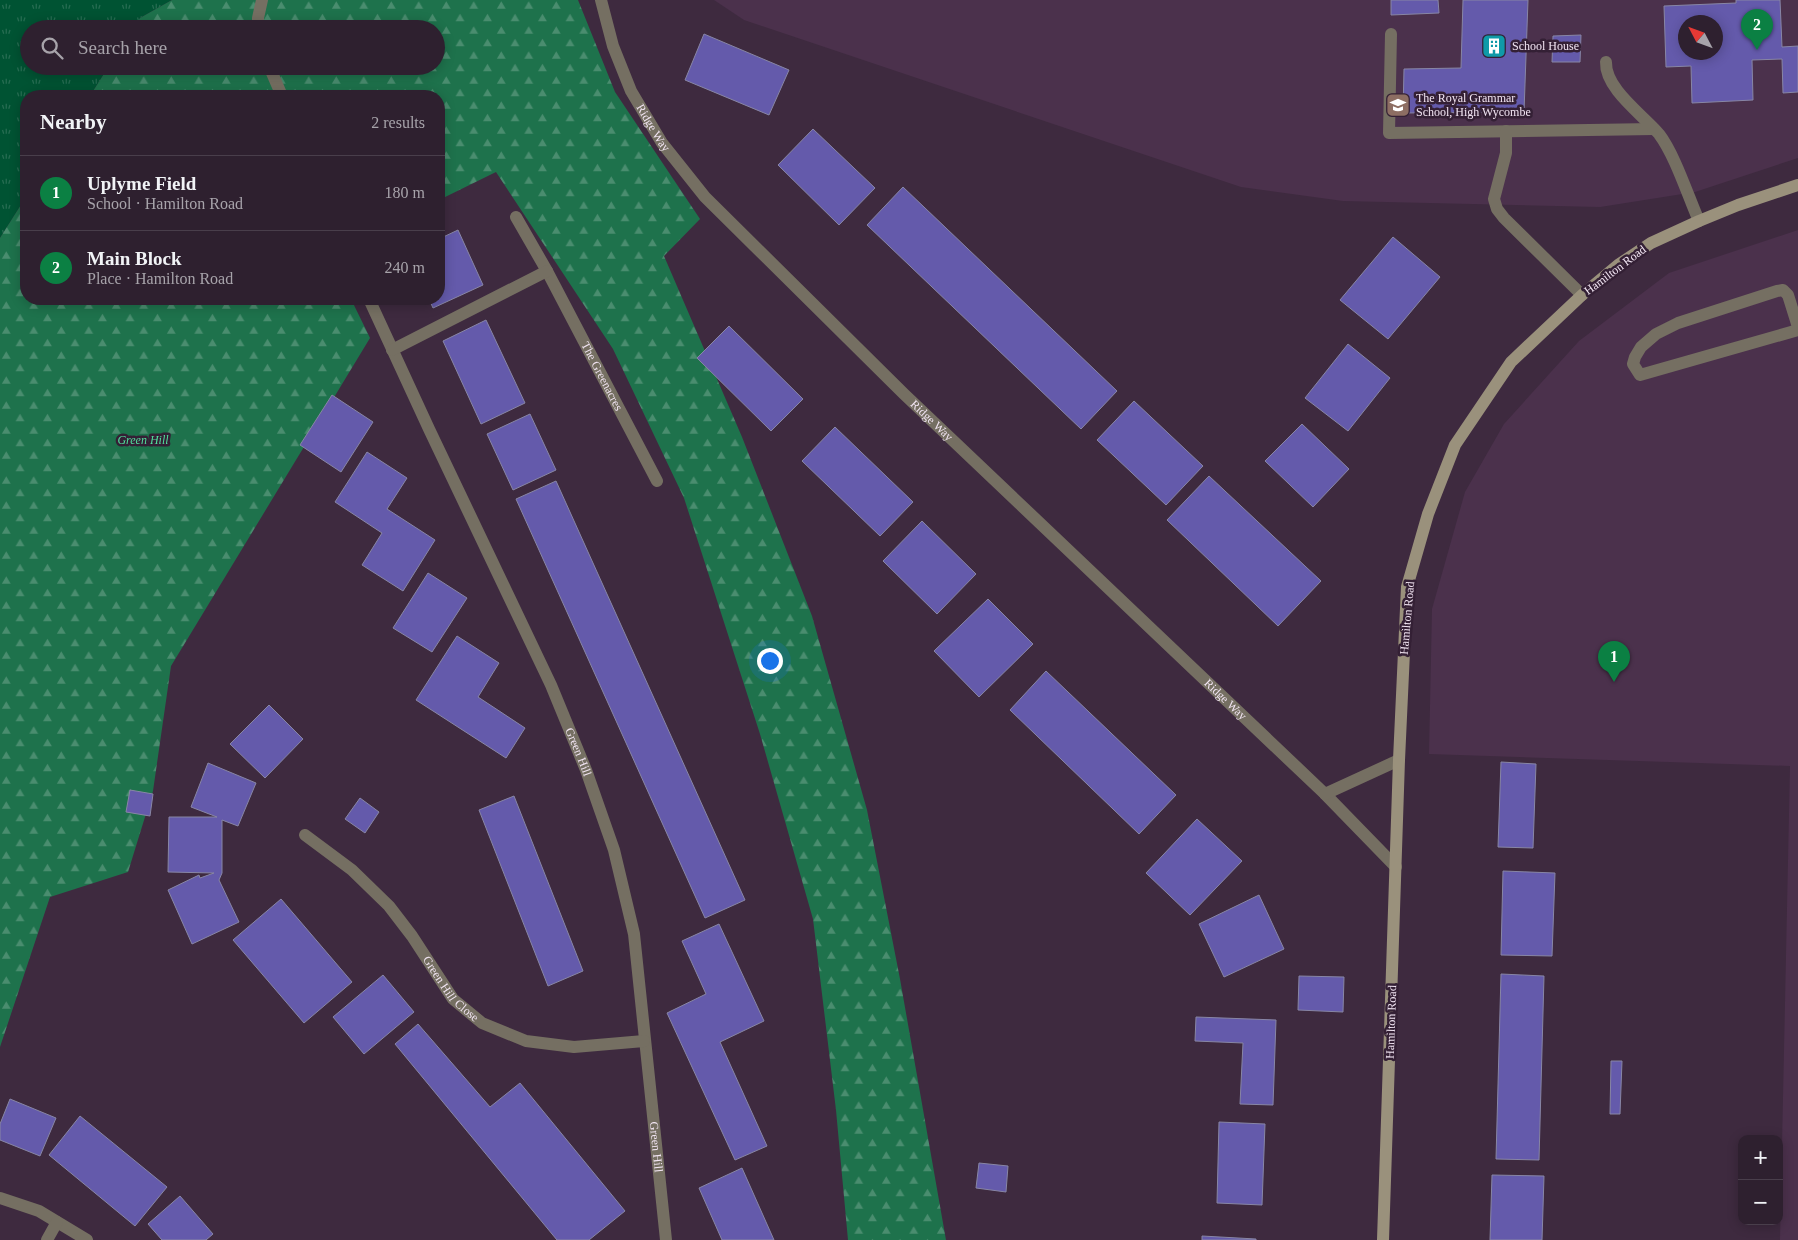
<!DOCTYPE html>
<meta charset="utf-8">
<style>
:root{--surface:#2e202f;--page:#3a2d3b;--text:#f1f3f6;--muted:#a7a3aa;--line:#493e4b;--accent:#0b8043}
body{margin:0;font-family:"Times New Roman",serif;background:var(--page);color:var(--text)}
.controls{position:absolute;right:15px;bottom:15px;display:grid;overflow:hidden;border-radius:10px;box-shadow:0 2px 12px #0003}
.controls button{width:45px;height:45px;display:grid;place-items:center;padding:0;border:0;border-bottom:1px solid var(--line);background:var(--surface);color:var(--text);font:25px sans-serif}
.compass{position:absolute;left:1678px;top:15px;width:45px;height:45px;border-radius:50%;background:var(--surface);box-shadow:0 2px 12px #0003;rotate:311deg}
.you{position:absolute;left:769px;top:660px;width:18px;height:18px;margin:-12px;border:4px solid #fff;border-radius:50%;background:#1a73e8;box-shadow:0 0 0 8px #1a73e833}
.badge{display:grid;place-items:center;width:32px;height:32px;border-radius:50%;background:var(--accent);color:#fff;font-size:16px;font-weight:700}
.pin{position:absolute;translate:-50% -41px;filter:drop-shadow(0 1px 2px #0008)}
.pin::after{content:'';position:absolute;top:26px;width:18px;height:15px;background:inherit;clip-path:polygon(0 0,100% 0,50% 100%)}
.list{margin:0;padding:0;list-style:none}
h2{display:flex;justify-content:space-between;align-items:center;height:65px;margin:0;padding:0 20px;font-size:21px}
h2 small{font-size:16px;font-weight:400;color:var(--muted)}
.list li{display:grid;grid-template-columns:32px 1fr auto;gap:15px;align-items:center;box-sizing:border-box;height:75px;padding:0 20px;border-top:1px solid var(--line)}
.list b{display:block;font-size:19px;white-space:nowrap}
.list p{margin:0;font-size:16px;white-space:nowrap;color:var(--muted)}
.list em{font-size:16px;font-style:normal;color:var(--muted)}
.icon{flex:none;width:28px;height:28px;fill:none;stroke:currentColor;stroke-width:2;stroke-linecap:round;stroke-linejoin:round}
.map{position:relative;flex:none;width:1798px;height:1240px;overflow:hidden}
.search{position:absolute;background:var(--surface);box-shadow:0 2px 12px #0003;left:20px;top:20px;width:425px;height:55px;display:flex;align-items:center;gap:12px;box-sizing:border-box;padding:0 18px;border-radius:28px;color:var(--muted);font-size:19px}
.panel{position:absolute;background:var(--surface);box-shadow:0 2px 12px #0003;left:20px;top:90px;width:425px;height:215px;border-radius:20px}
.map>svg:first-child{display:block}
.built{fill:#4b314c;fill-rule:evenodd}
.grass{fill:url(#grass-tufts)}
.forest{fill:url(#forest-firs)}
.building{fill:#645aab;stroke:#8886a5;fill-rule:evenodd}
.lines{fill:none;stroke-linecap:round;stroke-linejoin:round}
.lane{stroke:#756f62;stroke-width:12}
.street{stroke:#756f62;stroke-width:12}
.secondary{stroke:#9a917c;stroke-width:12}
.labels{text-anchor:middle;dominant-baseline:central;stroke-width:5;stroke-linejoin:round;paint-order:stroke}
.poi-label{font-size:12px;fill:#f2e5f3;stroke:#342035;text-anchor:start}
.street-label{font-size:12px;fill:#f2e5f3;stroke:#342035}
.park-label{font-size:12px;font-style:italic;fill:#52df9d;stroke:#342035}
</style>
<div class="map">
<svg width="1798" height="1240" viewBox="0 0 1798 1240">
<defs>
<pattern id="grass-tufts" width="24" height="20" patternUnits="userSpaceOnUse" patternTransform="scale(1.25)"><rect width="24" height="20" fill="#005333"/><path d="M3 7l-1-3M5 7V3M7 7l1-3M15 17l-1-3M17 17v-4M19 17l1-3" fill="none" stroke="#266c51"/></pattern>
<pattern id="forest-firs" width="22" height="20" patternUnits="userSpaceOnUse" patternTransform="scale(1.25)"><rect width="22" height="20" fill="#1e724c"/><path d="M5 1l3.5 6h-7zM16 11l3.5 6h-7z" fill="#4a8d6f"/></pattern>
</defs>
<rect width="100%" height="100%" fill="#3e2a3f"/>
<g class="built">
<path d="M714,0H1798V158L1695,192L1600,207L1343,201L1241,187L744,20ZM1686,22H1716V52H1686Z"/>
<polygon points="1798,230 1798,1240 1780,1240 1790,766 1429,754 1432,609 1465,492 1504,424 1579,341 1669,273"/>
</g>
<polygon class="grass" points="0,0 172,0 140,18 133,29 29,29 29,66 109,66 90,96 26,96 26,197 0,238"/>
<g class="forest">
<polygon points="172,0 578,0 615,92 700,219 664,256 742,437 812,616 867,810 900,979 946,1240 848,1240 836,1110 813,919 760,734 684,498 613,349 496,172 439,200 439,96 90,96 109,66 436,66 436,29 133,29 140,18"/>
<polygon points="26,197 26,299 351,299 370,338 171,666 153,791 128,872 50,897 0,1047 0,238"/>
</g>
<g class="building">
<polygon points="1391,0 1438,0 1439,13 1391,15"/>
<polygon points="1463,0 1528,0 1524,112 1403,113 1404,69 1461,68"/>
<path d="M1736,0H1780L1782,47L1798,46V92L1783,93L1782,59L1752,60L1753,100L1692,103L1691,66L1666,67L1664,6L1736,3ZM1686,22H1716V52H1686Z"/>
<polygon points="704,34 789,70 769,115 685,80"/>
<polygon points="1581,35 1580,62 1552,62 1553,36"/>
<polygon points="813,129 875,188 839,225 778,165"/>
<polygon points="903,187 1117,391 1081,429 867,225"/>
<polygon points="458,230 483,285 433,308 429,299 439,299 439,239"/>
<polygon points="1393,237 1440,277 1388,339 1340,300"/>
<polygon points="486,320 525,403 481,424 443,341"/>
<polygon points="729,326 803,399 771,431 697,358"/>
<polygon points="1348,344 1390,378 1348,431 1305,398"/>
<polygon points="332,395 373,422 341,472 300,445"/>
<polygon points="1134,401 1203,466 1166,505 1097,440"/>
<polygon points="530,414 556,470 513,490 487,434"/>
<polygon points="1302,424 1349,469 1313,507 1265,461"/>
<polygon points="835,427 913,502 880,536 802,461"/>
<polygon points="367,452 407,478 387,509 435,540 403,591 362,565 382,533 335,502"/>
<polygon points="1209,476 1321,581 1278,626 1167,520"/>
<polygon points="556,481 745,900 705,918 516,499"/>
<polygon points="922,521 976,574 937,614 883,561"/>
<polygon points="428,573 467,598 432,652 393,628"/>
<polygon points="988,599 1033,644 979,697 934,651"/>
<polygon points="457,636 499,663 478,697 525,728 506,758 416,700"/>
<polygon points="1046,671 1176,795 1139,834 1010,710"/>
<polygon points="269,705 303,739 265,778 230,744"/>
<polygon points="1501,762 1536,764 1533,848 1498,847"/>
<polygon points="208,763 256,783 238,826 222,820 222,873 219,880 239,922 192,944 168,890 199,875 200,878 214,873 168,872 169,817 217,817 191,807"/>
<polygon points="130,790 153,794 150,816 126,812"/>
<polygon points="514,796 583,971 548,986 479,810"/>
<polygon points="360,798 379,812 365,833 345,819"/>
<polygon points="1197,819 1242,861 1190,915 1146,873"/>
<polygon points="1503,871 1555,873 1552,956 1501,955"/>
<polygon points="1259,895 1284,949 1224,977 1199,924"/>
<polygon points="281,899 352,982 304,1023 233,940"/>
<polygon points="719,924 764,1021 720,1042 767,1146 735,1160 667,1013 706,994 682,941"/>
<polygon points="1501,974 1544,976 1539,1160 1496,1159"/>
<polygon points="383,975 414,1012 364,1054 333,1017"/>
<polygon points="1299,976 1344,977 1343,1012 1298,1010"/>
<polygon points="1196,1017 1276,1020 1273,1105 1240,1104 1243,1043 1195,1041"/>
<polygon points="418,1024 490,1107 520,1083 625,1211 589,1240 557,1240 395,1044"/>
<polygon points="1611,1061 1622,1061 1620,1114 1610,1114"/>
<polygon points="10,1099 56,1118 40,1156 0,1140 0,1124"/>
<polygon points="80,1116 167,1187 135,1226 49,1155"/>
<polygon points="1219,1122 1265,1124 1262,1205 1217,1203"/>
<polygon points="979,1163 1008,1166 1006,1192 976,1188"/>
<polygon points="742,1168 774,1240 722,1240 699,1188"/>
<polygon points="1492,1175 1544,1176 1542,1240 1490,1240"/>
<polygon points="180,1196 213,1234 206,1240 162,1240 148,1224"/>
<polygon points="1202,1236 1256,1239 1256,1240 1202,1240"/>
</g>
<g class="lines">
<g class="lane">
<polyline points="1391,34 1389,133 1654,129"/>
<path d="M1606,62C1605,89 1643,115 1659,134C1675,155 1688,196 1699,221"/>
<polyline points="1506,131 1506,153 1494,199 1497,209 1504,218 1582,295"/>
<polyline points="1798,327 1788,295 1783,290 1777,291 1678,323 1656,334 1641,347 1635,357 1633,364 1640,375 1798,330"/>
</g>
<g class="street">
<path id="s1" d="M601,0L613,46L631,91L662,143L705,197L904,394L1325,794L1396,867"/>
<polyline points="258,29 258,18 262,0"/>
<polyline points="269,66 282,96"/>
<path id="s2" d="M516,217L547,271L657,481"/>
<path id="s3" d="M369,299L429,429L551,685L586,770L614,850L634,934L666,1240"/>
<polyline points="392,350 547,271"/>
<polyline points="1325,794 1399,760"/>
<path id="s4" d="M305,835L352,870L389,906L412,936L453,999L482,1023L526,1041L574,1047L644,1041"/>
<polyline points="0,1198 39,1211 87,1240"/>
<polyline points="47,1240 57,1222"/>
</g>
<polyline class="secondary" points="1383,1240 1399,760 1407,587 1428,514 1455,445 1511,362 1582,295 1618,265 1651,243 1699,221 1738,205 1798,185"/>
</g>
<defs>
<g id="building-square" transform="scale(1.25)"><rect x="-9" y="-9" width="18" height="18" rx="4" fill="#0f9aa8" stroke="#342035"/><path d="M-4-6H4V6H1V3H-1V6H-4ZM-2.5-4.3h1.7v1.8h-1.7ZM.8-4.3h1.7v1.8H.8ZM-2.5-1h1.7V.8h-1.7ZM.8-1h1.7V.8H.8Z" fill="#fff"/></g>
<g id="school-square" transform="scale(1.25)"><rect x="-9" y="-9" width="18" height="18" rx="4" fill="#8d6e63" stroke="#342035"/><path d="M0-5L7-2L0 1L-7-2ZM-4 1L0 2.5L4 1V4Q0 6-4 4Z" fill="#fff"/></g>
</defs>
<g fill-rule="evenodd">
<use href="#building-square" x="1494" y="46"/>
<use href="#school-square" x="1398" y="105"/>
</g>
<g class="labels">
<g class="poi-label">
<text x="1512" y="46">School House</text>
<text x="1416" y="98">The Royal Grammar<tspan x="1416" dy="14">School, High Wycombe</tspan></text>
</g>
<g class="street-label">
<text stroke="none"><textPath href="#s1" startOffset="139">Ridge Way</textPath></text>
<text transform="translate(1615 270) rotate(-37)">Hamilton Road</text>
<text stroke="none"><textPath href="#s2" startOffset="181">The Greenacres</textPath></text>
<text stroke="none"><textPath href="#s1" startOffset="544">Ridge Way</textPath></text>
<text transform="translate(1407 618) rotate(-85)">Hamilton Road</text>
<text stroke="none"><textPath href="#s1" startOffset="949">Ridge Way</textPath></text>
<text stroke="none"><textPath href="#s3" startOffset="499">Green Hill</textPath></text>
<text stroke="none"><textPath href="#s4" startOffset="214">Green Hill Close</textPath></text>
<text transform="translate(1391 1022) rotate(-88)">Hamilton Road</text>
<text stroke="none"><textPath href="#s3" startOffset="904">Green Hill</textPath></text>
</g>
<g class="park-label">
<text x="143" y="440">Green Hill</text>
</g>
</g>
</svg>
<div class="controls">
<button>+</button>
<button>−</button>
</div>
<svg class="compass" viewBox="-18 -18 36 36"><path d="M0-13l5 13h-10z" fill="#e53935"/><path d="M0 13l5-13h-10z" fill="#a7a3aa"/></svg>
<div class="you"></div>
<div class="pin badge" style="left:1614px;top:682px">1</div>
<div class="pin badge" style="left:1757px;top:50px">2</div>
<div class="search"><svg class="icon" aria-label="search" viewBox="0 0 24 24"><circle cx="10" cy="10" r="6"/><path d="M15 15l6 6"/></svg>Search here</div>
<section class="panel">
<h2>Nearby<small>2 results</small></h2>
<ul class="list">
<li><span class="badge">1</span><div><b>Uplyme Field</b><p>School · Hamilton Road</p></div><em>180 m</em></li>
<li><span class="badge">2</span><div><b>Main Block</b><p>Place · Hamilton Road</p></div><em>240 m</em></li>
</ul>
</section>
</div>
